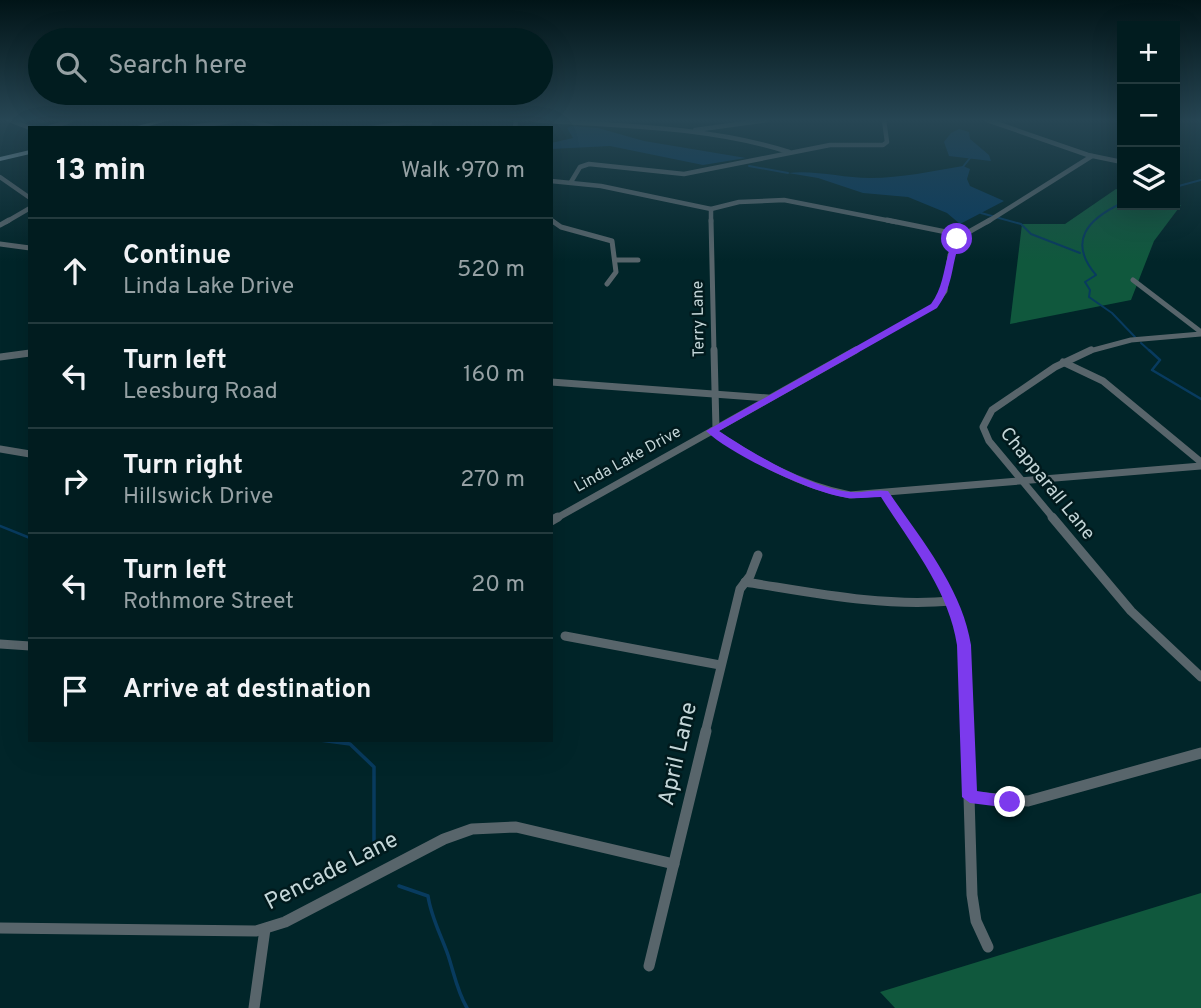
<!DOCTYPE html>
<meta charset="utf-8">
<style>
:root{--surface:#011c1f;--page:#0b2528;--text:#f1f3f6;--muted:#96a1a4;--line:#233a3d}
body{margin:0;font-family:Overpass,sans-serif;background:var(--page);color:var(--text)}
.controls{position:absolute;right:21px;top:21px;display:grid;overflow:hidden;border-radius:0px;box-shadow:0 7px 28px #0002}
.controls button{width:63px;height:63px;display:grid;place-items:center;padding:0;border:0;border-bottom:2px solid var(--line);background:var(--surface);color:var(--text);font:35px sans-serif}
.stop{position:absolute;width:21px;height:21px;margin:-16px;border:5px solid #7c3aed;border-radius:50%;background:#fff}
.stop.end{background:#7c3aed;border-color:#fff;box-shadow:0 2px 7px #0008}
.list{margin:0;padding:0;list-style:none}
h2{display:flex;justify-content:space-between;align-items:center;height:91px;margin:0;padding:0 28px;font-size:30px}
h2 small{font-size:23px;font-weight:400;color:var(--muted)}
.list li{display:grid;grid-template-columns:46px 1fr auto;gap:21px;align-items:center;box-sizing:border-box;height:105px;padding:0 28px;border-top:2px solid var(--line)}
.list b{display:block;font-size:26px;white-space:nowrap}
.list p{margin:0;font-size:23px;white-space:nowrap;color:var(--muted)}
.list em{font-size:23px;font-style:normal;color:var(--muted)}
.icon{flex:none;width:38px;height:38px;fill:none;stroke:currentColor;stroke-width:2;stroke-linecap:round;stroke-linejoin:round}
.map{position:relative;flex:none;width:1201px;height:1008px;overflow:hidden}
.search{position:absolute;background:var(--surface);box-shadow:0 7px 28px #0002;left:28px;top:28px;width:525px;height:77px;display:flex;align-items:center;gap:18px;box-sizing:border-box;padding:0 24px;border-radius:38px;color:var(--muted);font-size:26px}
.panel{position:absolute;background:var(--surface);box-shadow:0 7px 28px #0002;left:28px;top:126px;width:525px;height:616px;border-radius:0px}
.map>svg:first-child{display:block}
.forest{fill:#10583d}
.water{fill:#083b5f}
.lines{fill:none;stroke-linecap:round;stroke-linejoin:round}
.stream-far2{stroke:#083b5f;stroke-width:2}
.stream-far1{stroke:#083b5f;stroke-width:2.5}
.stream{stroke:#083b5f;stroke-width:3.5}
.minor-far4{stroke:#58656b;stroke-width:4.5}
.minor-far3{stroke:#58656b;stroke-width:5}
.minor-far2{stroke:#58656b;stroke-width:7}
.minor-far1{stroke:#58656b;stroke-width:9}
.minor{stroke:#58656b;stroke-width:11}
.primary{fill:#91acb8;fill-rule:evenodd}
.route{fill:#7c3aed}
.labels{text-anchor:middle;dominant-baseline:central;stroke-width:5;stroke-linejoin:round;paint-order:stroke}
.far-street-label{font-size:16px;fill:#c4d6d8;stroke:#011a1d}
.street-label{font-size:19px;fill:#c4d6d8;stroke:#011a1d}
.near-street-label{font-size:23px;fill:#c4d6d8;stroke:#011a1d}
</style>
<div class="map">
<svg width="1201" height="1008" viewBox="0 0 1201 1008">
<rect width="100%" height="100%" fill="#012529"/>
<g class="forest">
<polygon points="1116,189 1122,191 1122,205 1181,205 1154,241 1131,300 1010,324 1022,224 1065,224"/>
<polygon points="1201,893 1201,1008 895,1008 880,992"/>
</g>
<g class="water">
<polygon points="571,126 598,128 644,141 746,158 703,165 610,146 551,149 551,143 573,138 567,128"/>
<polygon points="959,129 969,132 970,139 989,155 991,161 949,156 944,142 951,133"/>
<path d="M963,166L970,169L967,179L970,186L1004,201L960,224L947,213L908,197L863,193L818,178L788,173C816,170 842,178 870,178C902,178 932,171 963,166Z"/>
</g>
<g class="lines">
<g class="stream-far2">
<polyline points="749,166 788,173"/>
<polyline points="962,168 970,158"/>
<polyline points="1175,187 1201,180"/>
<path d="M1122,203C1088,219 1067,241 1096,275L1085,282L1090,290L1089,297L1112,313L1135,337"/>
<polyline points="981,213 1021,224 1031,234 1080,253"/>
<polyline points="1141,343 1151,352"/>
</g>
<g class="stream-far1">
<polyline points="1149,350 1160,360 1152,370 1201,399"/>
<polyline points="0,526 30,538"/>
</g>
<g class="stream">
<polyline points="320,740 350,744 374,767 374,857"/>
<path d="M399,886L428,896C431,917 441,935 448,955C454,973 457,991 467,1008"/>
</g>
<g class="minor-far4">
<polyline points="9,120 30,128"/>
<polyline points="248,120 275,128"/>
<path d="M533,120C618,126 707,126 789,152"/>
<polyline points="987,120 1088,155 1122,162"/>
<polyline points="212,124 236,120"/>
<polyline points="49,128 72,120"/>
<polyline points="188,128 212,124 211,127"/>
<polyline points="374,128 407,122 430,123"/>
<polyline points="515,128 516,120"/>
<polyline points="695,130 767,120"/>
<polyline points="0,177 30,198"/>
<polyline points="551,181 601,186 711,209 739,202 784,200 896,222"/>
<polyline points="571,182 580,167 589,164 684,174 830,145 883,145 887,142 884,120"/>
<polyline points="711,209 711,222"/>
<polyline points="551,220 554,222"/>
<polyline points="6,222 30,208"/>
<polyline points="987,222 1092,156"/>
</g>
<g class="minor-far3">
<polyline points="551,220 561,227 612,241 616,272 607,284"/>
<polyline points="711,220 714,352"/>
<polyline points="887,220 961,235"/>
<polyline points="0,225 9,220"/>
<polyline points="0,244 30,248"/>
<polyline points="616,260 638,260"/>
<polyline points="1133,280 1201,332"/>
<polyline points="853,352 934,306 945,291 950,255 958,238 990,220"/>
<polyline points="1086,352 1131,340 1201,334"/>
</g>
<g class="minor-far2">
<polyline points="714,350 716,429"/>
<polyline points="0,357 30,353"/>
<polyline points="1063,362 1103,381 1201,462"/>
<polyline points="551,382 768,398"/>
<path d="M712,431C755,460 799,485 850,495L1201,466"/>
<polyline points="0,449 30,454"/>
<polyline points="884,493 901,519"/>
<polyline points="555,519 856,350"/>
<polyline points="1054,519 989,441 983,427 992,410 1055,367 1091,350"/>
</g>
<g class="minor-far1">
<path d="M900,517C926,555 959,599 964,647C967,675 966,704 967,733"/>
<polyline points="1052,517 1131,611 1201,677"/>
<polyline points="551,521 558,517"/>
<path d="M745,582C815,593 881,607 952,601"/>
<polyline points="565,636 720,665"/>
<polyline points="0,644 30,646"/>
<polyline points="705,733 740,589 750,576 758,555"/>
</g>
<g class="minor">
<polyline points="967,731 972,895 976,921 988,947"/>
<polyline points="970,797 1028,801 1201,753"/>
<polyline points="0,928 256,931 285,922 444,839 472,829 516,827 674,864"/>
<polyline points="649,966 706,731"/>
<polyline points="254,1008 265,929"/>
</g>
<g class="primary">
<polygon points="160,120 170,120 142,128 130,128"/>
<polygon points="30,150 30,154 0,161 0,157"/>
</g>
</g>
<linearGradient id="sky" x2="0" y2="1"><stop stop-color="#011417"/><stop offset="0.46" stop-color="#274654"/><stop offset="1" stop-color="#274654" stop-opacity="0"/></linearGradient>
<rect width="1201" height="261" fill="url(#sky)"/>
<path class="route" d="M955,237L961,239C950,266 955,283 937,308L719,431C750,452 813,489 851,492C863,493 876,489 888,491C920,538 962,588 971,645L977,791L1016,797L1018,802L1016,807L1010,808L970,803L962,797L957,645C949,590 910,543 881,497C870,497 859,499 848,498C814,494 731,455 706,431L931,304C946,284 943,260 955,237Z"/>
<g class="labels">
<g class="far-street-label">
<text transform="translate(699 319) rotate(-91)">Terry Lane</text>
<text transform="translate(628 460) rotate(-29)">Linda Lake Drive</text>
</g>
<g class="street-label">
<text transform="translate(1047 484) rotate(51)">Chapparall Lane</text>
</g>
<g class="near-street-label">
<text transform="translate(679 754) rotate(-77)">April Lane</text>
<text transform="translate(332 872) rotate(-27)">Pencade Lane</text>
</g>
</g>
</svg>
<div class="controls">
<button>+</button>
<button>−</button>
<button><svg class="icon" aria-label="layers" viewBox="0 0 24 24"><path d="M12 4l9 5-9 5-9-5zM3 14l9 5 9-5"/></svg></button>
</div>
<div class="stop" style="left:957px;top:239px"></div>
<div class="stop end" style="left:1010px;top:802px"></div>
<div class="search"><svg class="icon" aria-label="search" viewBox="0 0 24 24"><circle cx="10" cy="10" r="6"/><path d="M15 15l6 6"/></svg>Search here</div>
<section class="panel">
<h2>13 min<small>Walk · 970 m</small></h2>
<ul class="list">
<li><svg class="icon" aria-label="ahead" viewBox="0 0 24 24"><path d="M12 20V5M6 11l6-6 6 6"/></svg><div><b>Continue</b><p>Linda Lake Drive</p></div><em>520 m</em></li>
<li><svg class="icon" aria-label="left" viewBox="0 0 24 24"><path d="M17 20v-9H6M10 6l-5 5 5 5"/></svg><div><b>Turn left</b><p>Leesburg Road</p></div><em>160 m</em></li>
<li><svg class="icon" aria-label="right" viewBox="0 0 24 24"><path d="M7 20v-9h11M14 6l5 5-5 5"/></svg><div><b>Turn right</b><p>Hillswick Drive</p></div><em>270 m</em></li>
<li><svg class="icon" aria-label="left" viewBox="0 0 24 24"><path d="M17 20v-9H6M10 6l-5 5 5 5"/></svg><div><b>Turn left</b><p>Rothmore Street</p></div><em>20 m</em></li>
<li><svg class="icon" aria-label="arrive" viewBox="0 0 24 24"><path d="M6 21V4h12l-3 4 3 4H6"/></svg><div><b>Arrive at destination</b></div></li>
</ul>
</section>
</div>
